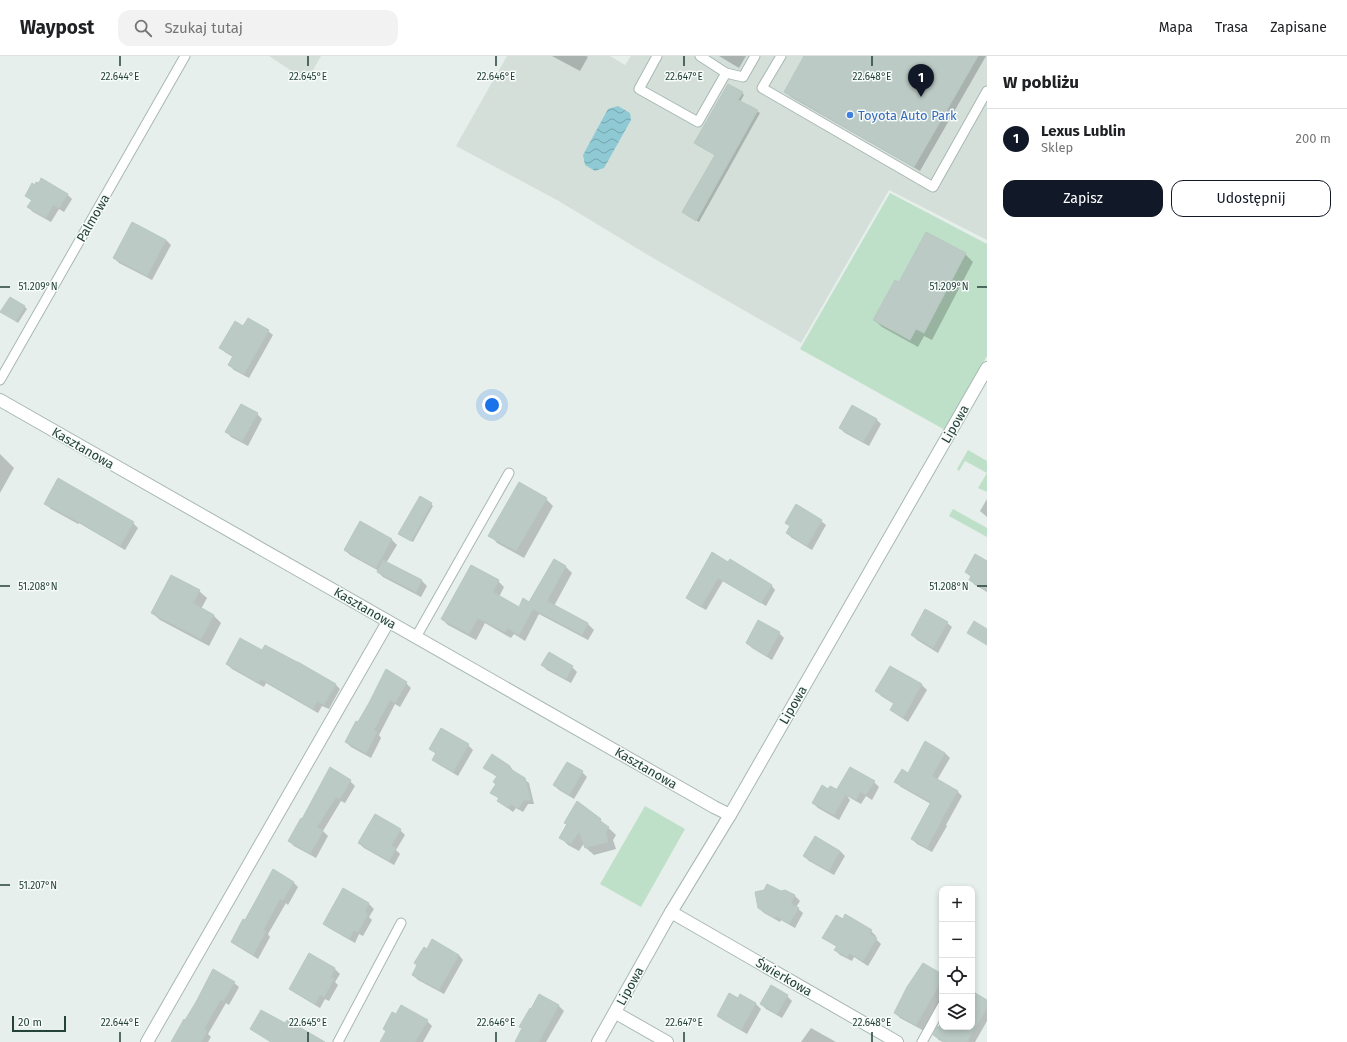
<!DOCTYPE html>
<html lang="pl">
<meta charset="utf-8">
<style>
:root{--surface:#fff;--page:#f2f2f2;--text:#202124;--muted:#757577;--line:#e0e0e0;--accent:#111827}
body{margin:0;font-family:"Fira Sans",sans-serif;background:var(--page);color:var(--text)}
.controls{position:absolute;right:12px;bottom:12px;display:grid;overflow:hidden;border-radius:8px;box-shadow:0 2px 6px #0003}
.controls button{width:36px;height:36px;display:grid;place-items:center;padding:0;border:0;border-bottom:1px solid var(--line);background:var(--surface);color:var(--text);font:20px sans-serif}
.scale{position:absolute;left:12px;bottom:10px;width:54px;box-sizing:border-box;padding-left:4px;border:2px solid #24423a;border-top:0;font-size:11px;line-height:14px;white-space:nowrap;color:#24423a;-webkit-text-stroke:3px #f7fbf9;paint-order:stroke}
.you{position:absolute;left:492px;top:349px;width:14px;height:14px;margin:-10px;border:3px solid #fff;border-radius:50%;background:#1a73e8;box-shadow:0 0 0 6px #1a73e833}
.badge{display:grid;place-items:center;width:26px;height:26px;border-radius:50%;background:var(--accent);color:#fff;font-size:13px;font-weight:700}
.pin{position:absolute;translate:-50% -33px;filter:drop-shadow(0 1px 2px #0008)}
.pin::after{content:'';position:absolute;top:21px;width:14px;height:12px;background:inherit;clip-path:polygon(0 0,100% 0,50% 100%)}
.list{margin:0;padding:0;list-style:none}
h2{display:flex;justify-content:space-between;align-items:center;height:52px;margin:0;padding:0 16px;font-size:17px}
h2 small{font-size:13px;font-weight:400;color:var(--muted)}
.list li{display:grid;grid-template-columns:26px 1fr auto;gap:12px;align-items:center;box-sizing:border-box;height:60px;padding:0 16px;border-top:1px solid var(--line)}
.list b{display:block;font-size:15px;white-space:nowrap}
.list p{margin:0;font-size:13px;white-space:nowrap;color:var(--muted)}
.list em{font-size:13px;font-style:normal;color:var(--muted)}
.actions{display:flex;gap:8px;padding:12px 16px}
.actions a{flex:1;padding:9px 0;border:1px solid var(--accent);border-radius:12px;text-align:center;font-size:14px;color:var(--accent)}
.actions .main{background:var(--accent);color:#fff}
.icon{flex:none;width:22px;height:22px;fill:none;stroke:currentColor;stroke-width:2;stroke-linecap:round;stroke-linejoin:round}
.map{position:relative;flex:none;width:987px;height:986px;overflow:hidden}
header{display:flex;align-items:center;gap:24px;box-sizing:border-box;height:56px;padding:0 20px;background:var(--surface);border-bottom:1px solid var(--line)}
header strong{font-size:19px}
nav{display:flex;gap:22px;margin-inline-start:auto;font-size:14px}
.search{width:280px;height:36px;background:var(--page);display:flex;align-items:center;gap:10px;box-sizing:border-box;padding:0 14px;border-radius:12px;color:var(--muted);font-size:15px}
main{display:flex}
aside{flex:1;background:var(--surface)}
.map>svg:first-child{display:block}
.built{fill:#d4dfda}
.green{fill:#bfe0c8}
.water{fill:url(#water-waves)}
.shadow{fill:#0003}
.building{fill:#bbcac4;stroke:#b8c9c2}
.lines{fill:none;stroke-linecap:round;stroke-linejoin:round}
.lane-casing{stroke:#a8b8b2;stroke-width:11}
.street-casing{stroke:#a8b8b2;stroke-width:14}
.lane{stroke:#fff;stroke-width:9}
.street{stroke:#fff;stroke-width:12}
.ticks{fill:none;stroke:#24423a;stroke-width:1.5}
.shop-dot{fill:#3f7fe0;stroke:#f7fbf9;stroke-width:1.5}
.labels{text-anchor:middle;dominant-baseline:central;stroke-width:3;stroke-linejoin:round;paint-order:stroke}
.shop-label{font-size:13px;fill:#366cbe;stroke:#f7fbf9;text-anchor:start}
.street-label{font-size:13px;fill:#24423a;stroke:#f7fbf9}
.ticks-label{font-size:10px;text-anchor:middle;fill:#24423a;stroke:#f7fbf9;stroke-width:3;stroke-linejoin:round;paint-order:stroke}
</style>
<header>
<strong>Waypost</strong>
<div class="search"><svg class="icon" aria-label="search" viewBox="0 0 24 24"><circle cx="10" cy="10" r="6"/><path d="M15 15l6 6"/></svg>Szukaj tutaj</div>
<nav><a>Mapa</a><a>Trasa</a><a>Zapisane</a></nav>
</header>
<main>
<div class="map">
<svg width="987" height="986" viewBox="0 0 987 986">
<defs>
<pattern id="water-waves" width="16" height="10" patternUnits="userSpaceOnUse"><rect width="16" height="10" fill="#8ec9d4"/><path d="M0 5q4-4 8 0t8 0" fill="none" stroke="#74a5ad"/></pattern>
</defs>
<rect width="100%" height="100%" fill="#e6efeb"/>
<g class="built">
<polygon points="269,0 321,0 307,25"/>
<polygon points="507,0 610,0 625,9 631,0 987,0 987,184 889,134 801,287 653,202 557,144 456,90"/>
</g>
<g class="green">
<polygon points="890,137 987,188 987,300 945,374 800,293"/>
<polygon points="968,394 987,405 987,436 978,432 987,417 965,405 959,415 957,413"/>
<polygon points="953,453 987,472 987,481 949,460"/>
<polygon points="645,750 685,773 641,851 600,828"/>
</g>
<polygon class="water" points="618,50 630,57 631,64 604,112 595,115 585,109 583,99 608,53"/>
<g class="shadow">
<polygon points="552,0 586,0 588,1 580,15"/>
<polygon points="719,0 746,0 739,12"/>
<polygon points="805,0 986,0 920,115 791,41 786,36"/>
<polygon points="742,37 744,39 740,46 760,57 699,166 683,156 716,99 697,89"/>
<polygon points="67,138 72,143 64,156 59,153 51,166 33,156 28,151 32,145 26,140"/>
<polygon points="166,184 171,189 152,224 119,207 114,202"/>
<polygon points="965,198 973,206 932,284 924,280 918,291 882,271 874,264 900,228"/>
<polygon points="25,251 27,253 18,267 2,256"/>
<polygon points="243,272 268,275 273,279 249,322 234,314 229,309 233,301 226,297 221,292"/>
<polygon points="257,358 262,363 248,390 231,381 227,376"/>
<polygon points="876,363 881,368 869,390 845,377 840,372"/>
<polygon points="0,398 14,412 0,437"/>
<polygon points="546,443 553,450 524,502 497,487 490,479"/>
<polygon points="987,443 987,461 980,455"/>
<polygon points="46,448 133,467 138,472 125,494 79,467 78,468 51,453"/>
<polygon points="431,448 433,450 413,486 402,480 400,478"/>
<polygon points="821,465 826,469 812,494 792,482 787,477 791,471 786,467"/>
<polygon points="361,467 392,484 397,489 386,507 422,525 427,530 421,541 383,521 378,516 379,515 350,499 345,494"/>
<polygon points="554,505 566,511 572,517 554,550 588,568 594,574 588,584 539,558 525,585 514,578 511,582 485,567 476,584 448,569 442,563 471,511 498,525 504,531 499,541 519,552 530,548"/>
<polygon points="987,506 987,536 975,529 970,524 972,521 966,516"/>
<polygon points="729,507 771,529 775,534 766,550 723,525 706,554 692,546 687,542"/>
<polygon points="199,535 207,542 201,553 213,559 221,567 209,590 160,564 152,557"/>
<polygon points="947,567 952,571 938,597 917,584 912,579"/>
<polygon points="779,577 784,582 772,604 752,592 747,587"/>
<polygon points="263,595 336,629 340,633 329,653 322,650 318,657 266,627 264,631 232,613 227,608"/>
<polygon points="542,609 572,611 577,616 571,627 547,614"/>
<polygon points="891,612 922,629 927,634 908,666 896,658 891,654 894,648 881,640 877,635"/>
<polygon points="406,627 411,632 400,651 395,648 379,679 381,682 371,702 351,691 346,686 369,647"/>
<polygon points="468,689 473,694 458,720 438,708 433,704 436,698 430,692"/>
<polygon points="945,697 950,702 937,724 957,735 962,740 946,769 947,770 932,796 917,788 912,783 931,748 901,731 896,726"/>
<polygon points="492,700 510,710 514,716 529,727 534,748 528,748 523,756 516,752 513,756 498,745 500,743 491,736 497,728 497,721 485,712"/>
<polygon points="582,716 587,721 574,743 559,734 554,729"/>
<polygon points="350,725 355,730 345,747 341,745 323,775 328,780 316,802 294,790 289,785 302,764"/>
<polygon points="874,726 879,731 872,744 866,740 861,748 847,740 850,744 839,764 818,752 813,747 829,734 842,737 839,733"/>
<polygon points="600,764 616,779 613,784 616,793 594,799 586,792 584,787 579,795 568,789 560,781 567,769 565,767"/>
<polygon points="400,774 405,779 396,794 400,798 394,809 364,792 359,787"/>
<polygon points="840,795 845,800 834,819 809,805 804,800"/>
<polygon points="293,826 298,831 288,849 286,847 268,878 270,881 258,903 237,890 232,885 245,865"/>
<polygon points="343,833 369,848 374,853 369,861 372,864 363,880 359,878 355,887 329,872 324,868"/>
<polygon points="785,835 795,840 800,845 796,851 803,857 795,872 781,864 780,866 764,857 759,852"/>
<polygon points="843,864 871,875 876,880 875,882 881,888 868,910 854,901 852,905 840,899 835,894 837,891 829,886 824,882"/>
<polygon points="427,894 459,899 463,904 444,938 418,924 413,919 418,910 415,907"/>
<polygon points="309,898 335,913 340,918 335,926 338,929 329,945 325,943 320,952 295,937 290,932"/>
<polygon points="942,919 942,951 928,977 900,962 895,957"/>
<polygon points="234,927 239,931 229,949 226,947 208,978 211,981 208,986 172,986 185,965"/>
<polygon points="972,936 987,945 987,965 975,986 943,986 939,984 934,979 942,964 942,971 972,971"/>
<polygon points="540,939 559,950 564,955 546,986 516,986 523,973 520,970 532,954"/>
<polygon points="741,940 756,948 761,953 747,978 723,964 718,959 739,944"/>
<polygon points="787,940 792,945 782,962 766,953 761,948"/>
<polygon points="396,959 427,965 432,970 423,986 384,986"/>
<polygon points="811,972 836,986 801,986"/>
</g>
<g class="building">
<polygon points="804,0 978,0 914,111 784,36"/>
<polygon points="728,28 743,36 738,44 758,54 696,165 682,156 715,99 694,87"/>
<polygon points="41,122 68,138 59,152 53,149 46,162 27,151 32,144 25,140 32,127 35,129 36,126 39,127"/>
<polygon points="132,166 166,184 147,220 113,202"/>
<polygon points="926,176 966,197 924,277 916,273 910,284 873,264 895,224 899,226"/>
<polygon points="10,241 25,250 16,265 0,256"/>
<polygon points="248,262 269,274 244,318 228,309 233,300 219,292 235,265 243,270"/>
<polygon points="241,348 258,357 242,385 225,376"/>
<polygon points="852,349 877,363 863,386 839,372"/>
<polygon points="58,422 134,466 120,490 73,463 44,448"/>
<polygon points="519,426 547,442 516,495 488,480"/>
<polygon points="420,440 432,447 411,485 398,478"/>
<polygon points="796,448 822,464 807,490 786,477 790,470 785,467"/>
<polygon points="360,465 392,483 376,512 344,494"/>
<polygon points="712,496 728,506 730,503 772,529 761,547 718,522 701,551 686,542"/>
<polygon points="975,498 987,505 987,534 969,524 971,520 965,516"/>
<polygon points="554,503 566,510 547,545 588,567 582,579 533,553 519,579 507,572 505,576 478,562 469,578 441,563 471,509 499,524 493,536 519,551 523,542 529,546"/>
<polygon points="383,504 422,524 416,536 377,516"/>
<polygon points="171,519 200,534 193,547 214,559 201,583 151,557"/>
<polygon points="925,553 948,566 933,592 911,579"/>
<polygon points="758,564 780,576 767,600 746,587"/>
<polygon points="974,565 987,573 987,589 967,577"/>
<polygon points="240,582 262,594 265,589 297,606 298,606 336,628 324,649 317,645 313,653 261,623 259,627 226,608"/>
<polygon points="549,596 573,610 566,623 541,609"/>
<polygon points="890,610 922,628 903,662 890,654 894,647 875,635"/>
<polygon points="386,613 407,626 395,647 390,644 374,674 377,676 366,697 345,686 356,665 358,666 369,647"/>
<polygon points="441,672 469,688 453,716 432,704 436,697 429,693"/>
<polygon points="925,685 945,697 932,720 958,735 941,764 942,764 927,792 911,783 931,746 894,726 902,713 908,717"/>
<polygon points="492,698 510,710 509,712 525,722 531,744 524,744 518,753 511,748 508,752 497,745 499,742 490,737 496,728 493,726 497,720 483,712"/>
<polygon points="567,706 583,715 569,739 553,729"/>
<polygon points="330,711 351,724 340,743 336,741 317,771 323,775 310,798 288,785 301,762 302,763"/>
<polygon points="850,711 875,725 866,739 860,736 856,744 837,733"/>
<polygon points="822,729 828,733 830,730 846,738 834,759 812,747"/>
<polygon points="577,745 601,763 600,765 609,771 606,776 608,786 585,792 579,776 571,788 559,782 567,768 564,767"/>
<polygon points="375,758 401,773 391,790 396,792 389,805 358,787"/>
<polygon points="815,780 840,795 829,815 803,800"/>
<polygon points="273,813 294,826 283,844 280,843 263,874 266,875 253,899 231,886 243,863 245,864 255,846"/>
<polygon points="767,828 781,835 785,834 795,839 791,847 799,852 789,868 776,860 774,862 758,852 755,836 764,834"/>
<polygon points="343,832 369,847 365,856 368,858 358,876 354,874 349,883 323,868"/>
<polygon points="845,858 872,874 870,878 877,882 863,905 849,897 847,901 834,894 837,890 822,882 836,859 843,863"/>
<polygon points="432,883 459,899 439,934 412,919 417,909 414,907 424,891 427,893"/>
<polygon points="309,897 335,912 331,921 334,923 324,941 320,939 315,948 289,933"/>
<polygon points="923,907 942,918 942,924 916,969 894,957 907,931"/>
<polygon points="213,913 235,926 223,945 221,943 204,973 207,975 201,986 171,986 184,963 185,964 196,946"/>
<polygon points="771,929 788,939 777,958 760,948"/>
<polygon points="972,935 987,944 987,952 967,986 945,986 933,979 937,971 972,971"/>
<polygon points="729,937 738,942 740,938 756,947 741,974 717,960"/>
<polygon points="539,938 559,949 539,986 515,986 522,972 519,971 530,952 531,953"/>
<polygon points="401,949 428,964 415,986 380,986 386,975 383,973 392,956 396,958"/>
<polygon points="261,954 285,967 287,964 325,986 271,986 250,973"/>
</g>
<g class="lines">
<g class="lane-casing">
<g id="lane">
<polyline points="657,0 639,33 698,66 726,17"/>
<polyline points="700,0 726,17 743,21 755,0"/>
<polyline points="781,0 762,32 933,131 987,35"/>
<polyline points="0,324 185,0"/>
<polyline points="416,581 509,417"/>
<polyline points="338,986 401,867"/>
<polyline points="922,986 942,950"/>
</g>
</g>
<g class="street-casing">
<g id="street">
<polyline points="0,344 714,751 730,759"/>
<polyline points="671,856 897,986"/>
<polyline points="616,957 667,986"/>
<polyline points="147,986 388,566"/>
<polyline points="598,986 671,856 730,759 987,312"/>
</g>
</g>
<use href="#lane" class="lane"/>
<use href="#street" class="street"/>
</g>
<path class="ticks" d="M120,0V10M308,0V10M496,0V10M684,0V10M872,0V10M0,231H10M977,231H987M0,530H10M977,530H987M0,829H10M120,976V986M308,976V986M496,976V986M684,976V986M872,976V986"/>
<circle class="shop-dot" cx="850" cy="59" r="4"/>
<g class="labels">
<g class="shop-label">
<text x="858" y="59">Toyota Auto Park</text>
</g>
<g class="street-label">
<text transform="translate(93 162) rotate(-60)">Palmowa</text>
<text transform="translate(955 368) rotate(-60)">Lipowa</text>
<text transform="translate(83 392) rotate(30)">Kasztanowa</text>
<text transform="translate(365 552) rotate(30)">Kasztanowa</text>
<text transform="translate(793 649) rotate(-60)">Lipowa</text>
<text transform="translate(646 712) rotate(30)">Kasztanowa</text>
<text transform="translate(784 921) rotate(30)">Świerkowa</text>
<text transform="translate(630 930) rotate(-61)">Lipowa</text>
</g>
</g>
<g class="ticks-label">
<text x="120" y="24">22.644°E</text>
<text x="308" y="24">22.645°E</text>
<text x="496" y="24">22.646°E</text>
<text x="684" y="24">22.647°E</text>
<text x="872" y="24">22.648°E</text>
<text x="38" y="234">51.209°N</text>
<text x="949" y="234">51.209°N</text>
<text x="38" y="534">51.208°N</text>
<text x="949" y="534">51.208°N</text>
<text x="38" y="833">51.207°N</text>
<text x="120" y="970">22.644°E</text>
<text x="308" y="970">22.645°E</text>
<text x="496" y="970">22.646°E</text>
<text x="684" y="970">22.647°E</text>
<text x="872" y="970">22.648°E</text>
</g>
</svg>
<div class="controls">
<button>+</button>
<button>−</button>
<button><svg class="icon" aria-label="locate" viewBox="0 0 24 24"><circle cx="12" cy="12" r="6"/><path d="M12 2v4M12 18v4M2 12h4M18 12h4"/></svg></button>
<button><svg class="icon" aria-label="layers" viewBox="0 0 24 24"><path d="M12 4l9 5-9 5-9-5zM3 14l9 5 9-5"/></svg></button>
</div>
<div class="scale">20 m</div>
<div class="you"></div>
<div class="pin badge" style="left:921px;top:41px">1</div>
</div>
<aside>
<h2>W pobliżu<small></small></h2>
<ul class="list">
<li><span class="badge">1</span><div><b>Lexus Lublin</b><p>Sklep</p></div><em>200 m</em></li>
</ul>
<div class="actions"><a class="main">Zapisz</a><a>Udostępnij</a></div>
</aside>
</main>
